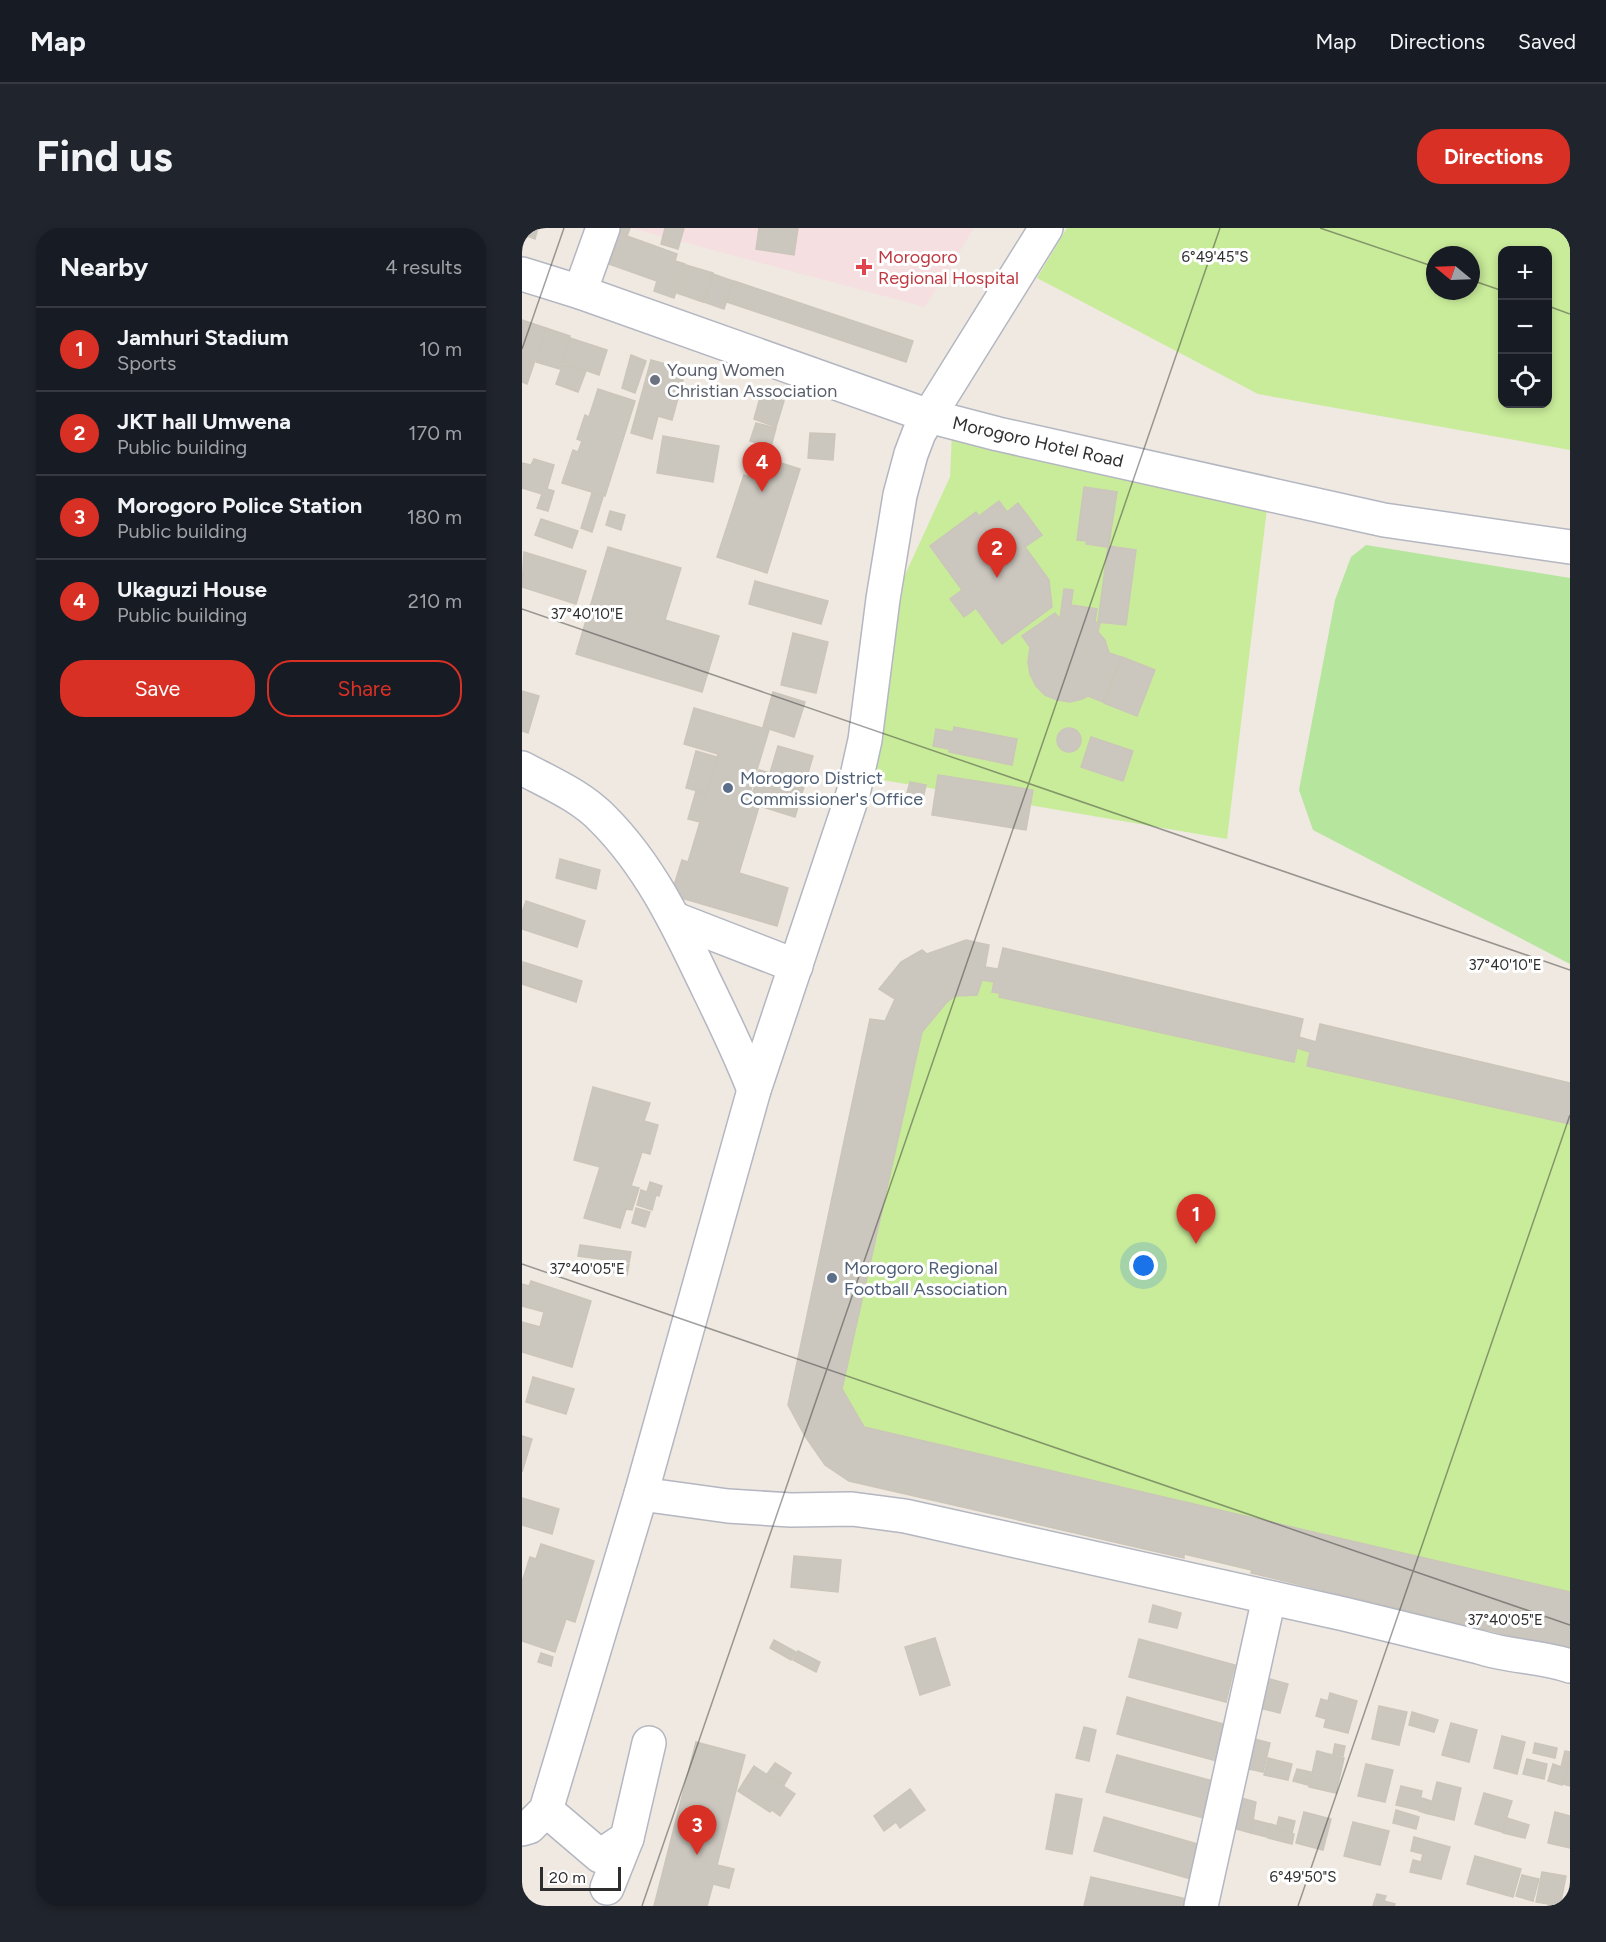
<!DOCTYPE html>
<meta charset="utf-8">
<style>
:root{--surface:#171b24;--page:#20242c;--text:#f1f3f6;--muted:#9ea1a6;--line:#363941;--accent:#d93025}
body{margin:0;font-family:Figtree,sans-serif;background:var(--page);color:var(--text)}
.controls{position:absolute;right:18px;top:18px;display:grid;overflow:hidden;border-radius:12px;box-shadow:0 3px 9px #0003}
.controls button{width:54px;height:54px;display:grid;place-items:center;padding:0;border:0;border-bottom:2px solid var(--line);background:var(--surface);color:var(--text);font:30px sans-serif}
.compass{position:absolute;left:904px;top:18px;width:54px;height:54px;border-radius:50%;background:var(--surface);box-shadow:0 3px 9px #0003;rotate:289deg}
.scale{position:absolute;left:18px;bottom:15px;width:81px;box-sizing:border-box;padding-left:6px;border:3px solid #2e2e2e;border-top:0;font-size:16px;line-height:21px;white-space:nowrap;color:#2e2e2e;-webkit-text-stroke:4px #fff;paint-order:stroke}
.you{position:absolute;left:622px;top:1038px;width:21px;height:21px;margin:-15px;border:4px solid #fff;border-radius:50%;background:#1a73e8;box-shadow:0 0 0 9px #1a73e833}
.badge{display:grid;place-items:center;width:39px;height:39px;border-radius:50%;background:var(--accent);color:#fff;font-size:20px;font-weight:700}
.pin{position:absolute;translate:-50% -50px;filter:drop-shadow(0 2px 3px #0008)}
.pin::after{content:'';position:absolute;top:32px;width:21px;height:18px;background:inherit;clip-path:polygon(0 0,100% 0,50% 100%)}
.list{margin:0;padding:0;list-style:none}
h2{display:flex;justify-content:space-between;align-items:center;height:78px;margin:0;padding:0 24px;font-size:26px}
h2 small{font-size:20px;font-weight:400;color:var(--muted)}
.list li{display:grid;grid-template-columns:39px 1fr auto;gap:18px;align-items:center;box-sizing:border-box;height:84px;padding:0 24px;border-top:2px solid var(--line)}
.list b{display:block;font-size:22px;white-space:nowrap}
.list p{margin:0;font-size:20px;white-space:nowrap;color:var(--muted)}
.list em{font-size:20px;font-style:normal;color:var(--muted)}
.actions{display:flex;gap:12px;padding:18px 24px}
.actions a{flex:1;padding:14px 0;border:2px solid var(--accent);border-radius:24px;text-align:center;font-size:21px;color:var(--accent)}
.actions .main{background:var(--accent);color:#fff}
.icon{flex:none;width:33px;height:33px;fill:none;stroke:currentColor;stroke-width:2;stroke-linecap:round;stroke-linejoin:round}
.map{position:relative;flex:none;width:1048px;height:1678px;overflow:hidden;border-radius:24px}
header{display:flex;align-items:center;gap:36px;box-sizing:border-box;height:84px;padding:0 30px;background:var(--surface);border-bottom:2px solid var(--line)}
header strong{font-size:28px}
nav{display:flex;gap:33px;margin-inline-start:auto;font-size:21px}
.intro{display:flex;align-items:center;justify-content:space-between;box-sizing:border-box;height:144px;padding:0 36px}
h1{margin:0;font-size:42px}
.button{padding:15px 27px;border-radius:24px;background:var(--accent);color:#fff;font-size:21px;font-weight:700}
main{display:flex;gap:36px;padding:0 36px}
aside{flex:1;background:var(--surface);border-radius:24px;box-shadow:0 3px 9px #0003}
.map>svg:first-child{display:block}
.medical{fill:#f5dfe0}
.green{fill:#b6e59e}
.pitch{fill:#c9ec9a;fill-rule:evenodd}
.building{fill:#cbc7bf;stroke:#cbc5ba;stroke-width:1.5}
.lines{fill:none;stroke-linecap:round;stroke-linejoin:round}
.minor-casing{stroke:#b4b7c1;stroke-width:36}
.minor{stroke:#fff;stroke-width:33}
.ticks{fill:none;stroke:#2e2e2e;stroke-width:1.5;stroke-opacity:0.45}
.health-dot{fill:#e0444e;stroke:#fff;stroke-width:2}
.worship-dot{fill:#6b7280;stroke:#fff;stroke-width:2}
.service-dot{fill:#5c6f8a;stroke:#fff;stroke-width:2}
.labels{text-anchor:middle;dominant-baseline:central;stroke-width:6;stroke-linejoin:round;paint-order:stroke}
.health-label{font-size:18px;fill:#be3a42;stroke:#fff;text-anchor:start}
.worship-label{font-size:18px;fill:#5b616d;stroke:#fff;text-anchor:start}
.street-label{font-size:18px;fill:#2e2e2e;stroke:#fff}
.service-label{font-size:18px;fill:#4e5e75;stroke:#fff;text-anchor:start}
.ticks-label{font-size:15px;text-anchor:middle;fill:#2e2e2e;stroke:#fff;stroke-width:6;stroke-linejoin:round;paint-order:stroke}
</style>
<header>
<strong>Map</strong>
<nav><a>Map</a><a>Directions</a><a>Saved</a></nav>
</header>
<div class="intro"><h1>Find us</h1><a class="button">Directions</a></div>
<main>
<aside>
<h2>Nearby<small>4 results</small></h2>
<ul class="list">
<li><span class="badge">1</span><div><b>Jamhuri Stadium</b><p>Sports</p></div><em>10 m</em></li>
<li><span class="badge">2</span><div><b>JKT hall Umwena</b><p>Public building</p></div><em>170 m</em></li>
<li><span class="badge">3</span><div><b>Morogoro Police Station</b><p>Public building</p></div><em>180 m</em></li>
<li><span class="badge">4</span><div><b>Ukaguzi House</b><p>Public building</p></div><em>210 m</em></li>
</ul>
<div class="actions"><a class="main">Save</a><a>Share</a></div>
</aside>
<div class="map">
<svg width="1048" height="1678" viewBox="0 0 1048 1678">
<rect width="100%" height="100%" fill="#efe9e1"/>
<polygon class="medical" points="109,0 452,0 403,79"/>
<polygon class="green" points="844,317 1048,350 1048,736 791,602 777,562 813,372 829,329"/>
<g class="pitch">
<path d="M545,0H1048V222L736,166L515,50ZM1026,22V176H981V22ZM913,27H949V63H913Z"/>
<polygon points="430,205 747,264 705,611 349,550 342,436 428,249"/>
<polygon points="444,712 467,717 463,739 781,791 777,809 794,814 798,796 1048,855 1048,1422 662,1326 662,1330 327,1253 303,1237 283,1208 266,1177 348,791 363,793 373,771 357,761 379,734 400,722 405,726"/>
</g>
<g class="building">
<polygon points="0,0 16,0 13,11 0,6"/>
<polygon points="87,0 108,0 105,8 155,26 153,33 163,36 152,70 132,63 135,53 87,36 96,12 84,8"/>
<polygon points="143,0 162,0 156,21 139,16"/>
<polygon points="237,0 276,0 272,27 234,21"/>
<polygon points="164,37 191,45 181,74 155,65"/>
<polygon points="191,46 211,53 202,81 182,74"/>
<polygon points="212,53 391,113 384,134 205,74"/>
<polygon points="0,92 24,100 5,156 0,154"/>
<polygon points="24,100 48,108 38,141 14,134"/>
<polygon points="48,110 85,122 77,147 40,134"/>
<polygon points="109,127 124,133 113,165 100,160"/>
<polygon points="129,132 151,138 148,148 161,152 150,192 136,188 130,211 109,205"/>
<polygon points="41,136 64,143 56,164 34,156"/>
<polygon points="76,161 113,173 83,268 40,255 51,222 56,224 60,213 55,211 63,187 67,189"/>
<polygon points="239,166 262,173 254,199 232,191"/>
<polygon points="234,195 254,200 249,219 228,213"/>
<polygon points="288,205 313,206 311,232 286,230"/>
<polygon points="141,208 197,218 191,254 135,245"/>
<polygon points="237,228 278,241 245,345 195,329 222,247 230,250"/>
<polygon points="12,231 32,237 25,261 32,263 26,283 15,280 20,266 0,260 0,235 9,237"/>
<polygon points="562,259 595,264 587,316 584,319 564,316 565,313 555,312"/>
<polygon points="70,265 81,269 70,304 59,300"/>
<polygon points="477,273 485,284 496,275 520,307 503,319 527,352 530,379 480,416 454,380 442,389 428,371 440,362 408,318 454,284 457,288"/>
<polygon points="88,283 103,287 99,302 84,297"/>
<polygon points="19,291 56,303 50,320 13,307"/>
<polygon points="586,318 614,322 604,397 576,394"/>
<polygon points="86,319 159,340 143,392 197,408 180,464 54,426"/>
<polygon points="2,324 64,343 54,376 0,359"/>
<polygon points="233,353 306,373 299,396 227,376"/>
<polygon points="542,361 551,362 549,377 575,381 573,394 578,395 576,404 583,412 587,425 599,429 581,474 566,468 560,471 548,474 535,472 523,467 514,458 508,446 506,434 508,419 500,408 533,385 538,391"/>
<polygon points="271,405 306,414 294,465 259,457"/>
<polygon points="600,429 633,442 615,488 582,475"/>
<polygon points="0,463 17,468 6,505 0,503"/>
<polygon points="251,464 283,474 272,509 241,499"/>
<polygon points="172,480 247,502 227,568 239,572 217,645 266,660 255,698 149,667 160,632 166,634 178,594 166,591 174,563 184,566 196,526 162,516"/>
<polygon points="432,499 495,511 490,537 427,524 427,521 411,518 414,501 431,504"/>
<circle cx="547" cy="512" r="12"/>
<polygon points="569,509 611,523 601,553 559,539"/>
<polygon points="256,518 291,528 273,589 238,578 240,570 230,567 237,542 248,545"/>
<polygon points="174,523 195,529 184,565 164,560"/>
<polygon points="416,547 511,562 504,602 410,587"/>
<polygon points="388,554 404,557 400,575 383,572"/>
<polygon points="38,631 78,642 74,661 34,650"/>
<polygon points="4,673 63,693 55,719 0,701 0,684"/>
<polygon points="444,712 467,717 463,739 476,741 481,720 781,791 777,809 794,814 798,796 1048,855 1048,896 785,838 788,824 775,820 772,834 477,769 478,765 470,764 472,754 460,752 455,767 433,768 424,775 400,804 320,1161 342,1199 1048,1364 1048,1422 729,1345 730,1342 662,1326 662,1330 327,1253 303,1237 283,1208 266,1177 348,791 363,793 373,771 357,761 379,734 400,722 405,726"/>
<polygon points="1,734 60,753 54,774 0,756"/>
<polygon points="71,859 128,875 122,893 136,897 128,926 120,924 109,958 117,960 110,982 104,981 98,1000 62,990 78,939 52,932"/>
<polygon points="128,954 140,958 137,968 134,967 130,982 115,977 119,962 125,964"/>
<polygon points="114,980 128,984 123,999 110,995"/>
<polygon points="58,1017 109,1024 107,1035 56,1028"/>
<polygon points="83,1034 107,1037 105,1047 82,1043"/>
<polygon points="9,1053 69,1073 50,1139 0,1124 0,1094 18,1099 22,1084 0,1078 0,1056 7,1058"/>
<polygon points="11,1149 52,1161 44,1186 4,1174"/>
<polygon points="0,1208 10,1211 0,1244"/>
<polygon points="0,1270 37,1281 30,1306 0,1297"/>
<polygon points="19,1316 72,1333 53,1394 44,1391 33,1424 0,1413 0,1354 8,1329 14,1331"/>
<polygon points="272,1328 319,1332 316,1364 269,1359"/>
<polygon points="631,1377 659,1385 655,1400 627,1394"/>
<polygon points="413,1410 428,1457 398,1467 383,1419"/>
<polygon points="617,1411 713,1437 704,1474 607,1449"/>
<polygon points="252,1412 274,1424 269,1432 248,1420"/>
<polygon points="276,1423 298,1434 294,1444 271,1432"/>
<polygon points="19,1425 31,1429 29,1438 16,1434"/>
<polygon points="741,1449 766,1456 758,1485 733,1479"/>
<polygon points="808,1465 835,1473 826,1505 802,1499 804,1491 794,1488 799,1471 806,1473"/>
<polygon points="605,1469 705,1497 695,1533 595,1506"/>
<polygon points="857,1478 885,1484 877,1517 850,1511"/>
<polygon points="890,1484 916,1492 912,1504 887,1497"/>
<polygon points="929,1495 955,1502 947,1534 920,1527"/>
<polygon points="562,1499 574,1502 567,1533 554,1530"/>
<polygon points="980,1508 1003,1514 995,1546 972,1540"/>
<polygon points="725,1509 748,1515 741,1544 718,1539"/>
<polygon points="174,1514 223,1527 195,1637 212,1641 207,1660 191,1656 185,1678 132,1678"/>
<polygon points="1013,1515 1035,1520 1033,1530 1011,1525"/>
<polygon points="813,1516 823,1518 821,1528 811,1526"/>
<polygon points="795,1523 822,1530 814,1565 787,1559"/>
<polygon points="1043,1523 1048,1524 1048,1528 1040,1557 1026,1553 1031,1536 1039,1539"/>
<polygon points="595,1527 691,1553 682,1590 584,1564"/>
<polygon points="1048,1528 1048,1558 1041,1556"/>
<polygon points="746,1530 770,1536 766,1552 742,1547"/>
<polygon points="1005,1531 1025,1536 1022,1551 1001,1546"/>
<polygon points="253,1535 269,1545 262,1557 245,1546"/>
<polygon points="844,1536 871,1542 863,1574 836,1568"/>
<polygon points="232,1538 273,1566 258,1588 250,1582 248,1584 216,1563"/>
<polygon points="775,1541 789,1544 786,1557 771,1553"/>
<polygon points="915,1554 939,1560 932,1592 907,1586"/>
<polygon points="879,1558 900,1563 896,1582 874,1577"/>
<polygon points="388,1561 403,1582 378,1600 374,1594 362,1603 352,1588"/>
<polygon points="962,1565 990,1573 980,1604 953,1596"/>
<polygon points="534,1566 560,1571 550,1626 524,1621"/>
<polygon points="712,1568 734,1574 729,1605 704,1598"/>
<polygon points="900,1570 909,1573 906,1586 897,1583"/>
<polygon points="874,1582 897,1589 894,1601 871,1595"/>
<polygon points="782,1584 809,1591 801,1622 774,1615"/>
<polygon points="1033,1584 1048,1588 1048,1620 1026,1615"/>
<polygon points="582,1589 679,1617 669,1651 572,1623"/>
<polygon points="757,1589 773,1593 770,1605 754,1601"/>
<polygon points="985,1590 1007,1597 1003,1610 981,1605"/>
<polygon points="732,1592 748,1596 745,1609 729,1605"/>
<polygon points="831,1594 867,1603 858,1637 822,1628"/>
<polygon points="749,1596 755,1598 754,1602 772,1606 770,1616 746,1610"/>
<polygon points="892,1609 928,1619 919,1651 888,1644 891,1632 899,1634 901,1626 889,1623"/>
<polygon points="953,1628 999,1641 991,1669 945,1656"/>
<polygon points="1020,1644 1044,1648 1038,1678 1014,1674"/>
<polygon points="1000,1647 1017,1651 1011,1673 994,1668"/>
<polygon points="569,1649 665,1671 664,1678 562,1678"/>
<polygon points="855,1666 864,1668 862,1673 873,1676 872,1678 851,1678"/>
</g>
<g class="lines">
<g class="minor-casing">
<g id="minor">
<polyline points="0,46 58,64 407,188 476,206 862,292 1048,319"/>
<polyline points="58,64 81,0"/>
<path d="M0,540C28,555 59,568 81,591C126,636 154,693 181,750C199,787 217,823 232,862"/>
<polyline points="153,691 274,738"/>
<path d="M119,1266L206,1278L269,1282L330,1281L383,1288L822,1386L957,1419C987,1429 1018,1428 1048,1438"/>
<polyline points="24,1582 78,1628 105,1610 127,1515"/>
<polyline points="0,1601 7,1599 24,1582 119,1266 232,862 331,566 343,512 361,371 378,267 389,226 397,205 407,188 524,0"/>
<polyline points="85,1660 105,1610"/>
<polyline points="679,1678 747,1370"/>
</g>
</g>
<use href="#minor" class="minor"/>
</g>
<path class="ticks" d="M798,0L913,39M949,52L981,63M1026,78L1048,86M0,121L42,0M0,381L1048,742M0,1036L1048,1397M120,1678L698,0M776,1678L1048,887"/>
<path class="health-dot" d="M339 30h6v6h6v6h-6v6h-6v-6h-6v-6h6z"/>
<circle class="worship-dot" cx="133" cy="152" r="6"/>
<g class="service-dot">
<circle cx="206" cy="560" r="6"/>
<circle cx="310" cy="1050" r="6"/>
</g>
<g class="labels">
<g class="health-label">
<text x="356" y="29">Morogoro<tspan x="356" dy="21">Regional Hospital</tspan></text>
</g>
<g class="worship-label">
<text x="145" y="142">Young Women<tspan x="145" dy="21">Christian Association</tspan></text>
</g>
<g class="street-label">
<text transform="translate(516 214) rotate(13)">Morogoro Hotel Road</text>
</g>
<g class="service-label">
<text x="218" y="550">Morogoro District<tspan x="218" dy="21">Commissioner's Office</tspan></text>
<text x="322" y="1040">Morogoro Regional<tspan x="322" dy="21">Football Association</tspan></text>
</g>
</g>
<g class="ticks-label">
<text x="693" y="34">6°49'45"S</text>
<text x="65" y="391">37°40'10"E</text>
<text x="983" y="742">37°40'10"E</text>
<text x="65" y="1046">37°40'05"E</text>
<text x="983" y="1397">37°40'05"E</text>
<text x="781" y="1654">6°49'50"S</text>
</g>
</svg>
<div class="controls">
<button>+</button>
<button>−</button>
<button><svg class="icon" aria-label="locate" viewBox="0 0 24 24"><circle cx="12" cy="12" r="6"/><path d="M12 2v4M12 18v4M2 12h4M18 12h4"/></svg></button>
</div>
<svg class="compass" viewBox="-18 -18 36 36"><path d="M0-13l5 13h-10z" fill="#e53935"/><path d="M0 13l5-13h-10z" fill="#9ea1a6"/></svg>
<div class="scale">20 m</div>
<div class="you"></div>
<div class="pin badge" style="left:674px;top:1016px">1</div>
<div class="pin badge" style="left:475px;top:350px">2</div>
<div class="pin badge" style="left:175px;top:1627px">3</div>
<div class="pin badge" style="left:240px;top:264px">4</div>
</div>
</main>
